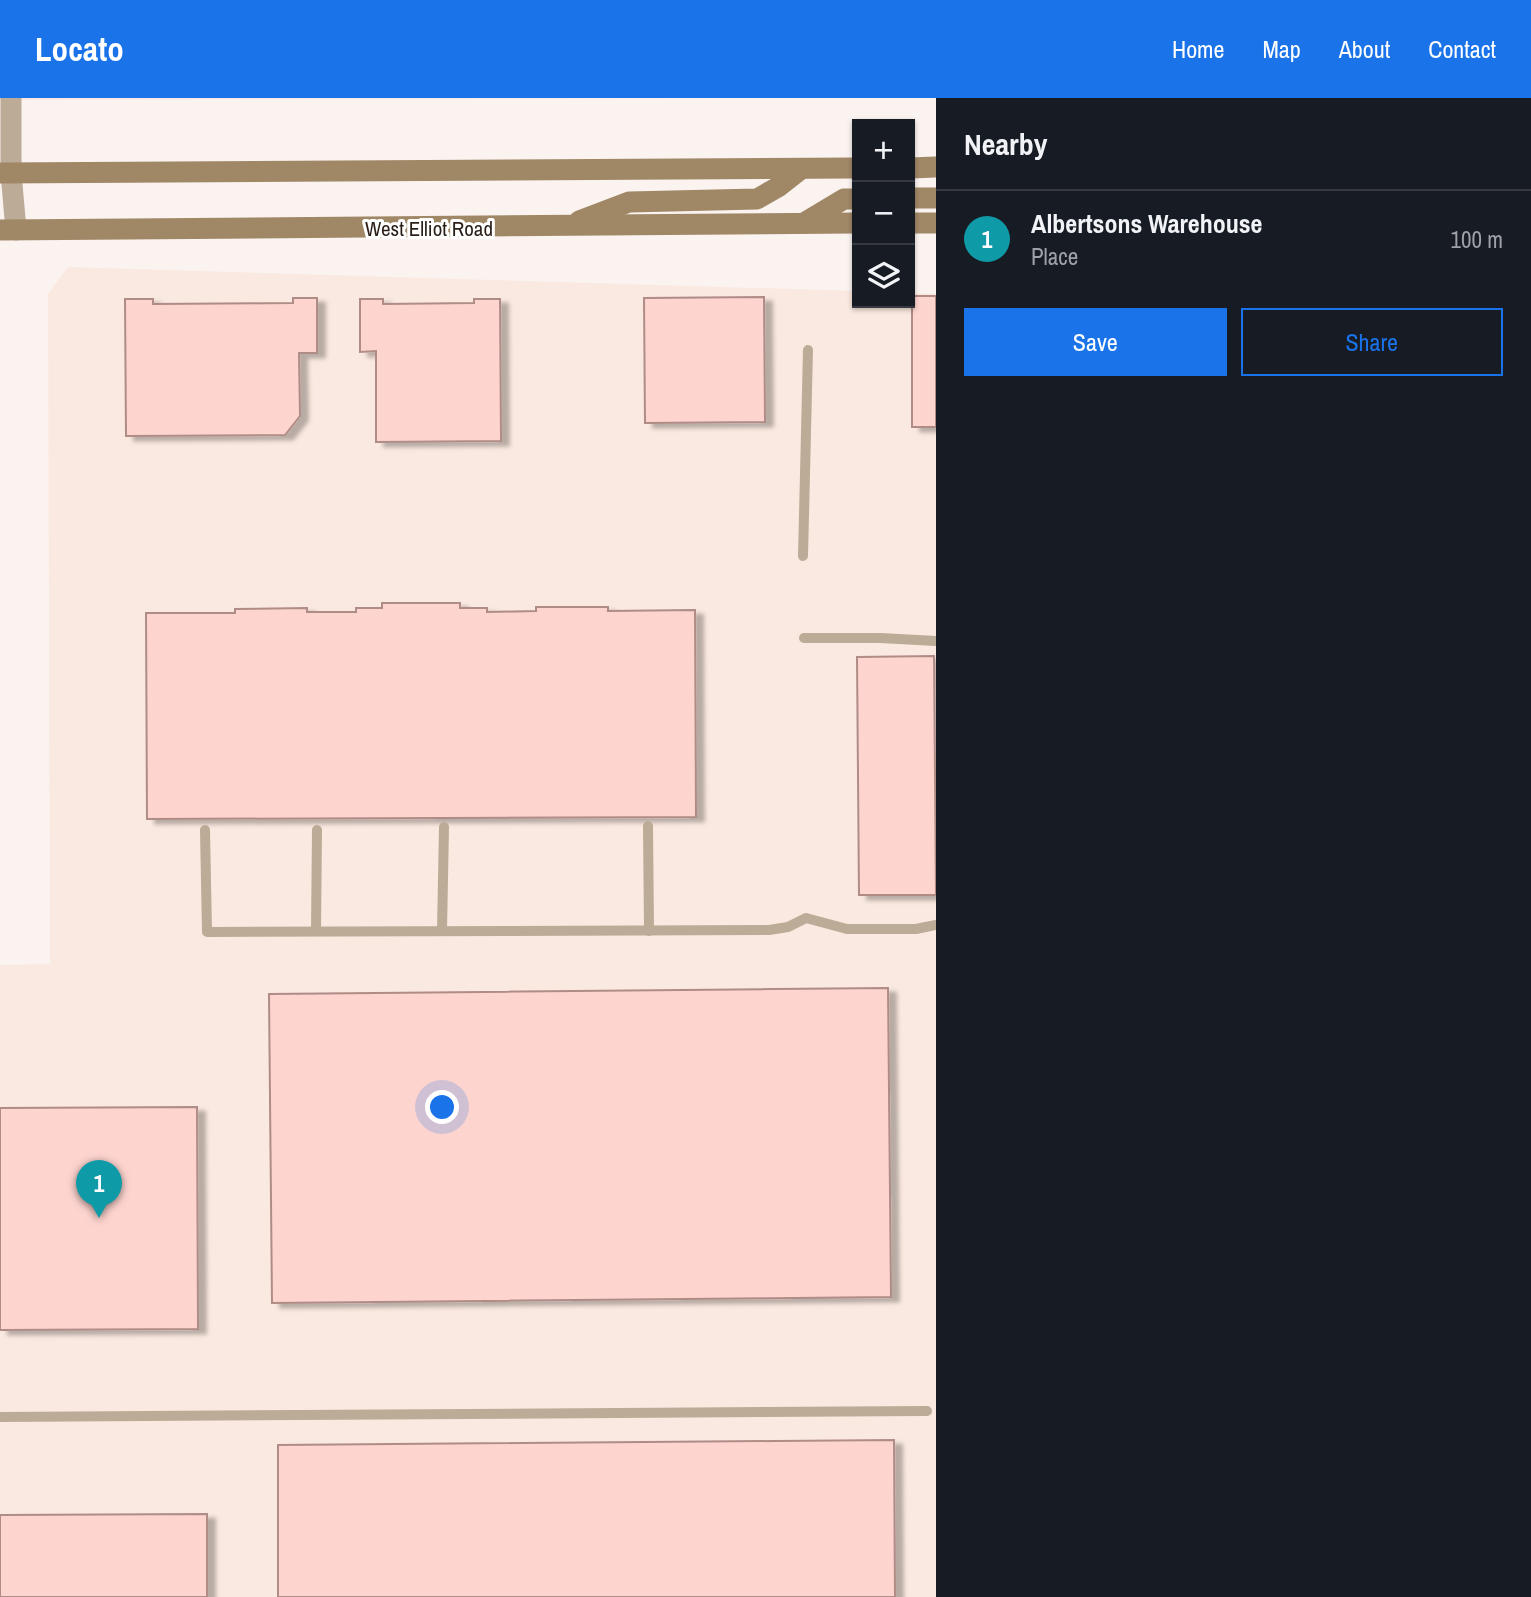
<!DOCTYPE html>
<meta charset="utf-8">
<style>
:root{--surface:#171b24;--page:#242831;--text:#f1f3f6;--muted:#9ea1a6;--line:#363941;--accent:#1a73e8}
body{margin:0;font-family:"Archivo Narrow",sans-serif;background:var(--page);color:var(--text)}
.controls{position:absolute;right:21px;top:21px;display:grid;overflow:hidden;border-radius:0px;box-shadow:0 2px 5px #0004}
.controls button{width:63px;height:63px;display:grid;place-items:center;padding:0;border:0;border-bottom:2px solid var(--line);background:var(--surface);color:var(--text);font:35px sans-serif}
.you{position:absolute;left:443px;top:1010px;width:24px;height:24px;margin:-18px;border:5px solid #fff;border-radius:50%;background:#1a73e8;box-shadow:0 0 0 10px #1a73e833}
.badge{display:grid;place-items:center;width:46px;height:46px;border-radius:50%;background:var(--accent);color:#fff;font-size:23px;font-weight:700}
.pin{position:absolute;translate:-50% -58px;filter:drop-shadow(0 2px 4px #0008)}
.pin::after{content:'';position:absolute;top:37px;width:24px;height:21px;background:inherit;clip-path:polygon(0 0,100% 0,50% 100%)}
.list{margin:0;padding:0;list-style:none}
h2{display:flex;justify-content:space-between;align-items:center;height:91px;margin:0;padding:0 28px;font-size:30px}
h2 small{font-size:23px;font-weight:400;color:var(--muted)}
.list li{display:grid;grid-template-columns:46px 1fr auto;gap:21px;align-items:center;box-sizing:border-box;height:98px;padding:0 28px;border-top:2px solid var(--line)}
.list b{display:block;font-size:26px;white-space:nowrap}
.list p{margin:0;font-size:23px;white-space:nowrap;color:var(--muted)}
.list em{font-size:23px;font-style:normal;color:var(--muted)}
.actions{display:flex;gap:14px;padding:21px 28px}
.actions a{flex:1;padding:16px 0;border:2px solid var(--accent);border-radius:0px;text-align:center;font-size:24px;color:var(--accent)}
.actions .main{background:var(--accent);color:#fff}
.icon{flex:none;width:38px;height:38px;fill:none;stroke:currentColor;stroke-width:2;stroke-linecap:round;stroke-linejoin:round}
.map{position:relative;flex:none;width:936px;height:1499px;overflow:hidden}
header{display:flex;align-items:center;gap:42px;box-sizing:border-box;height:98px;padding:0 35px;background:var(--accent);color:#fff}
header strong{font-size:33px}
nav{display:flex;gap:38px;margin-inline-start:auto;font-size:24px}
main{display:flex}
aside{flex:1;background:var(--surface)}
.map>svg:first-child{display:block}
.built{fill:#fae9e0}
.building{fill:#fed4cf;stroke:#b08c87;stroke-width:2;filter:url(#shadow)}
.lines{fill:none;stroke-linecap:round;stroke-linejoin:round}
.lane{stroke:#bcab96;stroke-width:10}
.street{stroke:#bcab96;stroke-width:21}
.secondary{stroke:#a08867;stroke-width:21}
.labels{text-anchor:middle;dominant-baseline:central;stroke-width:6;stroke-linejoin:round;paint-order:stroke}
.street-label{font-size:21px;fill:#2a1e17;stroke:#fff}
</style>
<header>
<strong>Locato</strong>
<nav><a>Home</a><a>Map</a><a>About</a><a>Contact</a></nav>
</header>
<main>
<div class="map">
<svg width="936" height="1499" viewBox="0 0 936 1499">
<defs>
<filter id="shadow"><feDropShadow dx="8" dy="4.5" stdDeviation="2" flood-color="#0004"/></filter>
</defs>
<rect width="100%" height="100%" fill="#faf3f0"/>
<g class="built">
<polygon points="0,0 762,0 0,2"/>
<polygon points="68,169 857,193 857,205 910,205 910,195 936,196 936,1499 0,1499 0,867 50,866 48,196"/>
</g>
<g class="building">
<rect x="912" y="198" width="24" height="131"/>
<polygon points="764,199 765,324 645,325 644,200"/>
<polygon points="293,200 317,200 317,255 299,255 300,318 285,337 126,338 125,201 153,201 153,206 293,205"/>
<polygon points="360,201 383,201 383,206 474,205 474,201 500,201 501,343 376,344 376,253 360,254"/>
<polygon points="382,505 460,505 460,510 487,510 487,514 536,513 536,509 608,509 608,513 695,512 696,719 147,721 146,515 235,515 235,511 307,510 307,514 356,514 356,510 382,510"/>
<polygon points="934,558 936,797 859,797 857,559"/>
<polygon points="888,890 891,1199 272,1205 269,896"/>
<polygon points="197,1009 198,1231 0,1232 0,1010"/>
<polygon points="894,1342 895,1499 278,1499 278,1347"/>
<polygon points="207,1416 207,1499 0,1499 0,1417"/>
</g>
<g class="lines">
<g class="lane">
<polyline points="803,458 808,252"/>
<polyline points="804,540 880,540 936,543"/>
<polyline points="648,728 649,833"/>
<polyline points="205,732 207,834 769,832 788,829 806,820 847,831 916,831 936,827"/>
<polyline points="316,833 317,732"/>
<polyline points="442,833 444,729"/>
<polyline points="0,1319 927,1313"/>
</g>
<polyline class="street" points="11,0 11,75 16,132"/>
<g class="secondary">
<polyline points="910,70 936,69"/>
<polyline points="0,75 857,70"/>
<polyline points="910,100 936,100"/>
<polyline points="579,123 629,104 757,101 778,89 801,71"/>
<polyline points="804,125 844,101 857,101"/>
<polyline points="910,125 936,125"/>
<polyline points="0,132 857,125"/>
</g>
</g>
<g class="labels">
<g class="street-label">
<text x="429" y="130">West Elliot Road</text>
</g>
</g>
</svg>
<div class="controls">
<button>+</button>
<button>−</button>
<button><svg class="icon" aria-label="layers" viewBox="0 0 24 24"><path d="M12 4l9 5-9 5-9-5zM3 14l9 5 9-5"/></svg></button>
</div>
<div class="you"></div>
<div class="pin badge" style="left:99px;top:1120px;background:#0f9aa8">1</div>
</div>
<aside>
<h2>Nearby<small></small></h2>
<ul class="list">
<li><span class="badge" style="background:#0f9aa8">1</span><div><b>Albertsons Warehouse</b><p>Place</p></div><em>100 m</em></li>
</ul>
<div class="actions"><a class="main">Save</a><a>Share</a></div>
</aside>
</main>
